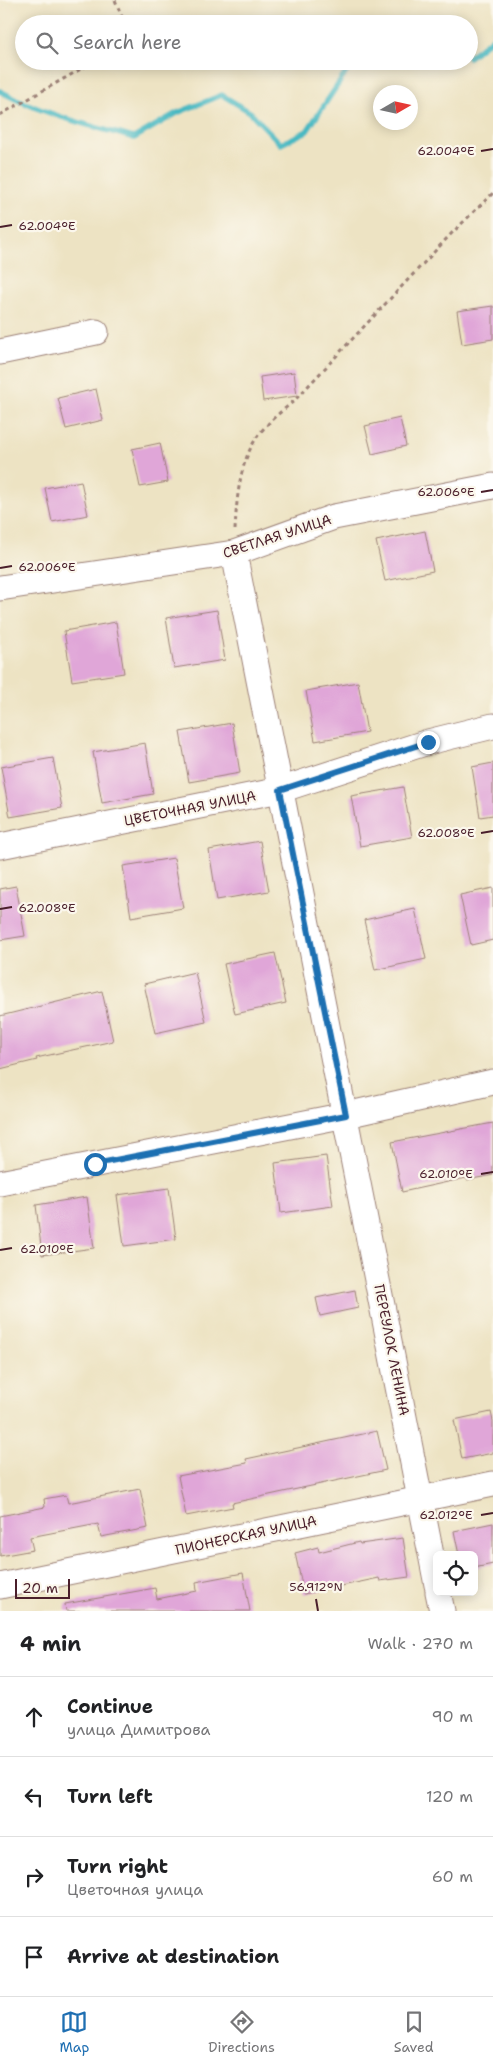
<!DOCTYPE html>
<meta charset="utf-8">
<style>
:root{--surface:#fff;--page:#f2f2f2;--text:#202124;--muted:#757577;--line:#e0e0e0;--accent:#1f6fb2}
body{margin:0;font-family:"Shantell Sans",sans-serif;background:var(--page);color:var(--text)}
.controls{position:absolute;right:15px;bottom:15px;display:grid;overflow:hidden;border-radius:8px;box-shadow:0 2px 12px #0003}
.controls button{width:45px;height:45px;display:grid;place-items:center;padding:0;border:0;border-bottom:1px solid var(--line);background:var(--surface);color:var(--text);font:25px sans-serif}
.compass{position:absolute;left:373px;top:85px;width:45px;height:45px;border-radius:50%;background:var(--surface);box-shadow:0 2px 12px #0003;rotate:81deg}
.scale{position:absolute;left:15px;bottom:12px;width:55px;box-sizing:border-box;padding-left:5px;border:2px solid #4a1f2b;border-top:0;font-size:14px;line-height:18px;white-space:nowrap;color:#4a1f2b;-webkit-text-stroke:4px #fbf7ec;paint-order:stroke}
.stop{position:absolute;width:15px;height:15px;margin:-11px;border:4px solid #1f6fb2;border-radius:50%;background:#fff}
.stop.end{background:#1f6fb2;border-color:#fff;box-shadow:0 1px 5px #0008}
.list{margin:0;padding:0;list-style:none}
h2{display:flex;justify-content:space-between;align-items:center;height:65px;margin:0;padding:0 20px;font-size:21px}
h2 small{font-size:16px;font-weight:400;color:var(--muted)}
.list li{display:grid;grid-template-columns:32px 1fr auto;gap:15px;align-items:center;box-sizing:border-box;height:80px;padding:0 20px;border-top:1px solid var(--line)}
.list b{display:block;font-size:19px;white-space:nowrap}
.list p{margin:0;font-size:16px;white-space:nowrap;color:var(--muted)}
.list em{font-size:16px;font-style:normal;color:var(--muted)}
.icon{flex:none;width:28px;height:28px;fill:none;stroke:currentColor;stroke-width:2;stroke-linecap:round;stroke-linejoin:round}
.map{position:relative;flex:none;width:493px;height:1611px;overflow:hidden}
.search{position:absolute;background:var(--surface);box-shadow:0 2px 12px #0003;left:15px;right:15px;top:15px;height:55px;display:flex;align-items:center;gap:12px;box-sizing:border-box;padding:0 18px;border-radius:28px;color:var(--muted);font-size:19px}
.sheet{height:385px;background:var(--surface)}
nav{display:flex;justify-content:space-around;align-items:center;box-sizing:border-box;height:70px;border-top:1px solid var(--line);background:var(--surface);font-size:14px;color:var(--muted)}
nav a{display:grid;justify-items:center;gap:2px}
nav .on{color:var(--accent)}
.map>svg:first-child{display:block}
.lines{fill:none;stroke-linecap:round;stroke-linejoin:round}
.stream{stroke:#4ab9c2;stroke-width:5.5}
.building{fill:#e0a6d8}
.minor-casing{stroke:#9c8177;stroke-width:27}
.path{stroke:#9c8177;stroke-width:3;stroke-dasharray:4 4;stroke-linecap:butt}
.minor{stroke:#fff;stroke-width:25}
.route{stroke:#1f6fb2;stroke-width:6}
.ticks{fill:none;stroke:#4a1f2b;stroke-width:2}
.labels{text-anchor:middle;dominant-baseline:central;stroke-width:4.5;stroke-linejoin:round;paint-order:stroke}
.street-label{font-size:14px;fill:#4a1f2b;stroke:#fbf7ec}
.ticks-label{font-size:12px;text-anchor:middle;fill:#4a1f2b;stroke:#fbf7ec;stroke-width:4.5;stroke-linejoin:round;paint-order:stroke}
</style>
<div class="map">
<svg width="493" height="1611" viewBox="0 0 493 1611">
<rect width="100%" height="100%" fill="#fbf7ec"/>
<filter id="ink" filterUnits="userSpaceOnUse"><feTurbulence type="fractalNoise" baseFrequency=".02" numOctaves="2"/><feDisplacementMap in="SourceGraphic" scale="10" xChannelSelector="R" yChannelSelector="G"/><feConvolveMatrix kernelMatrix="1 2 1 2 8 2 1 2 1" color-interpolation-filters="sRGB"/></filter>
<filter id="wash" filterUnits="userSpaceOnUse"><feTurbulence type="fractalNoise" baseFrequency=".0096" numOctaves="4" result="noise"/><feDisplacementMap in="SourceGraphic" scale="20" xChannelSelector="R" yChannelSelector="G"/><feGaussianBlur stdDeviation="1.12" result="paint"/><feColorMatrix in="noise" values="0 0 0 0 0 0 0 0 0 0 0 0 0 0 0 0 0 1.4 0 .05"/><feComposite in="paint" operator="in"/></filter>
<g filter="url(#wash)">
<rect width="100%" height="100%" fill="#ede3c3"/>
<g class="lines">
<g class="stream">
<polyline points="469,57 493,38"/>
<path d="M0,91C42,114 88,125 134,138L177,113L222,95L250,112L281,144L307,131L349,68L368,61"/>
</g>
</g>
<g id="blocks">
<g class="building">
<polygon points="493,306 493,339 462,344 457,311"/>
<polygon points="294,372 297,396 263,401 260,377"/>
<polygon points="96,389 103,420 66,429 58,398"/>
<polygon points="400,418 406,446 372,454 365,426"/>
<polygon points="160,443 168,482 140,487 132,449"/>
<polygon points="81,481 88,515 52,522 45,488"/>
<polygon points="425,531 433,571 385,581 376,541"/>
<polygon points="217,610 225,660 174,668 166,618"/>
<polygon points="116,622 124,673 72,681 64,631"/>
<polygon points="358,682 367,732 315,741 306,691"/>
<polygon points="232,723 240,773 189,782 180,732"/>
<polygon points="145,743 153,794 102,803 93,752"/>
<polygon points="53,758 62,808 10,817 1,767"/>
<polygon points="493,763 493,815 480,817 472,767"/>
<polygon points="403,787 412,837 360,846 351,796"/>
<polygon points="260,841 269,891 217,900 209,850"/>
<polygon points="174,858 183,908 131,917 123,866"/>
<polygon points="16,886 25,936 0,940 0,889"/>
<polygon points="493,888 493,940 471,945 460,895"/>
<polygon points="415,909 426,959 375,970 364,920"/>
<polygon points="275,953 286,1003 235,1014 224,964"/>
<polygon points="195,972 206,1022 155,1033 144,984"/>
<polygon points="102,991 113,1041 36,1058 37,1060 0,1069 0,1016"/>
<polygon points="493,1123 493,1175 467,1180 466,1178 402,1192 392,1142"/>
<polygon points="326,1156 333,1206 281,1213 275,1163"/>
<polygon points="169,1188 176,1239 124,1246 117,1195"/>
<polygon points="87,1197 94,1248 42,1255 36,1205"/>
<polygon points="355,1290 358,1308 320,1316 316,1298"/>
<polygon points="491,1412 493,1421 493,1453 462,1459 454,1420"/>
<polygon points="377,1431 386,1470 232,1503 233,1507 186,1516 178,1476 247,1463 246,1459"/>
<polygon points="140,1489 148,1528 101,1537 98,1524 30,1537 33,1550 0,1556 0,1516 45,1507 44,1499 66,1495 68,1503"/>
<polygon points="493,1523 493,1564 474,1568 474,1555 459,1555 454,1531"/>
<polygon points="403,1538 409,1577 380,1581 379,1578 304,1594 295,1553 318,1547 319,1552 359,1542 360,1544"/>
<polygon points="243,1573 250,1611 66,1611 65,1604 155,1588 157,1599 197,1591 196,1582"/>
</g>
</g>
</g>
<g filter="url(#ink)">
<use href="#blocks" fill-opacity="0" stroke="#9c8177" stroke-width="1"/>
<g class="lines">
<g class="minor-casing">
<g id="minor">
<polyline points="0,352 96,332"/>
<polyline points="234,553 437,1585"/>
<polyline points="0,588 234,553 334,517 493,486"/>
<polyline points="0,846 280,790 428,742 493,726"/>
<polyline points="0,1183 346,1115 493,1082"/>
<polyline points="0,1586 493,1484"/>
<polyline points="438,1592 442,1611"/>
</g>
</g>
<g class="path">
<polyline points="115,0 125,24"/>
<polyline points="0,115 95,61"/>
<path d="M235,530C237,493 240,451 268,424C276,415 286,408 295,400L451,234L493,193"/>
</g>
<use href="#minor" class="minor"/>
</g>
</g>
<g class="lines" filter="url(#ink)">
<polyline class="route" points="95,1164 346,1115 280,790 428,742"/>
</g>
<path class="ticks" d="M481,151L493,149M0,227L12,225M481,492L493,490M0,568L12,566M481,833L493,831M0,909L12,907M481,1174L493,1172M0,1250L12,1248M481,1515L493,1513M316,1599L318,1611"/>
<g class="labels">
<g class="street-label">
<text transform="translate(277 536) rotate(-18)">СВЕТЛАЯ УЛИЦА</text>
<text transform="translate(190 808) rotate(-11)">ЦВЕТОЧНАЯ УЛИЦА</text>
<text transform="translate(392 1350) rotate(79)">ПЕРЕУЛОК ЛЕНИНА</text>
<text transform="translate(246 1535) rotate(-12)">ПИОНЕРСКАЯ УЛИЦА</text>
</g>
</g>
<g class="ticks-label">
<text x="446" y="155">62.004°E</text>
<text x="47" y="230">62.004°E</text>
<text x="446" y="496">62.006°E</text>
<text x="47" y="571">62.006°E</text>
<text x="446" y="837">62.008°E</text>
<text x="47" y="912">62.008°E</text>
<text x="446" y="1178">62.010°E</text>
<text x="47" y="1253">62.010°E</text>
<text x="446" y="1519">62.012°E</text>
<text x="316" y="1591">56.912°N</text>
</g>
</svg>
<div class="controls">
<button><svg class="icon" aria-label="locate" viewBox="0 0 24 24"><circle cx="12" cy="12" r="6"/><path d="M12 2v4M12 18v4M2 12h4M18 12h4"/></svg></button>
</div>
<svg class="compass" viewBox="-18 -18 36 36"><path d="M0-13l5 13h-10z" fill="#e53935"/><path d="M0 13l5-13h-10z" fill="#757577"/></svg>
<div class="scale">20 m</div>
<div class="stop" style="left:95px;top:1164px"></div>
<div class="stop end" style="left:428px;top:742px"></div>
<div class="search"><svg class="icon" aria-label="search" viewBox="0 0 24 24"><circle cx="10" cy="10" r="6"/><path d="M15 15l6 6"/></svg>Search here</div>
</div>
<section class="sheet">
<h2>4 min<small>Walk · 270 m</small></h2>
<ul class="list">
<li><svg class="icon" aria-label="ahead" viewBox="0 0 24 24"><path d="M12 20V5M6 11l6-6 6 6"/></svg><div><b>Continue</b><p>улица Димитрова</p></div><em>90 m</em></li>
<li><svg class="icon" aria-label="left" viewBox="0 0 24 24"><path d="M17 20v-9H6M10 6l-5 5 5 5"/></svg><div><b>Turn left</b></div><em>120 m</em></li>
<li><svg class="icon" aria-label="right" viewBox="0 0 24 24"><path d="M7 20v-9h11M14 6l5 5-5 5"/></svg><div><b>Turn right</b><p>Цветочная улица</p></div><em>60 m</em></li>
<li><svg class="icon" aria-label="arrive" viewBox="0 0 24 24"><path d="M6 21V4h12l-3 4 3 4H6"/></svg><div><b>Arrive at destination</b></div></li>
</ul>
</section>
<nav>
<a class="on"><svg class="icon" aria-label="map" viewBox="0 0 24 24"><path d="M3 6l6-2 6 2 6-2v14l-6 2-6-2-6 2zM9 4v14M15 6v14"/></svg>Map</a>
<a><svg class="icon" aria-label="directions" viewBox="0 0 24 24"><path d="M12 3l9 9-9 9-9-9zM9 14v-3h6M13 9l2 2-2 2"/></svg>Directions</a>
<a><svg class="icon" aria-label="saved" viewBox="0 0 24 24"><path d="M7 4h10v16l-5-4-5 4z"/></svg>Saved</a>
</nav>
